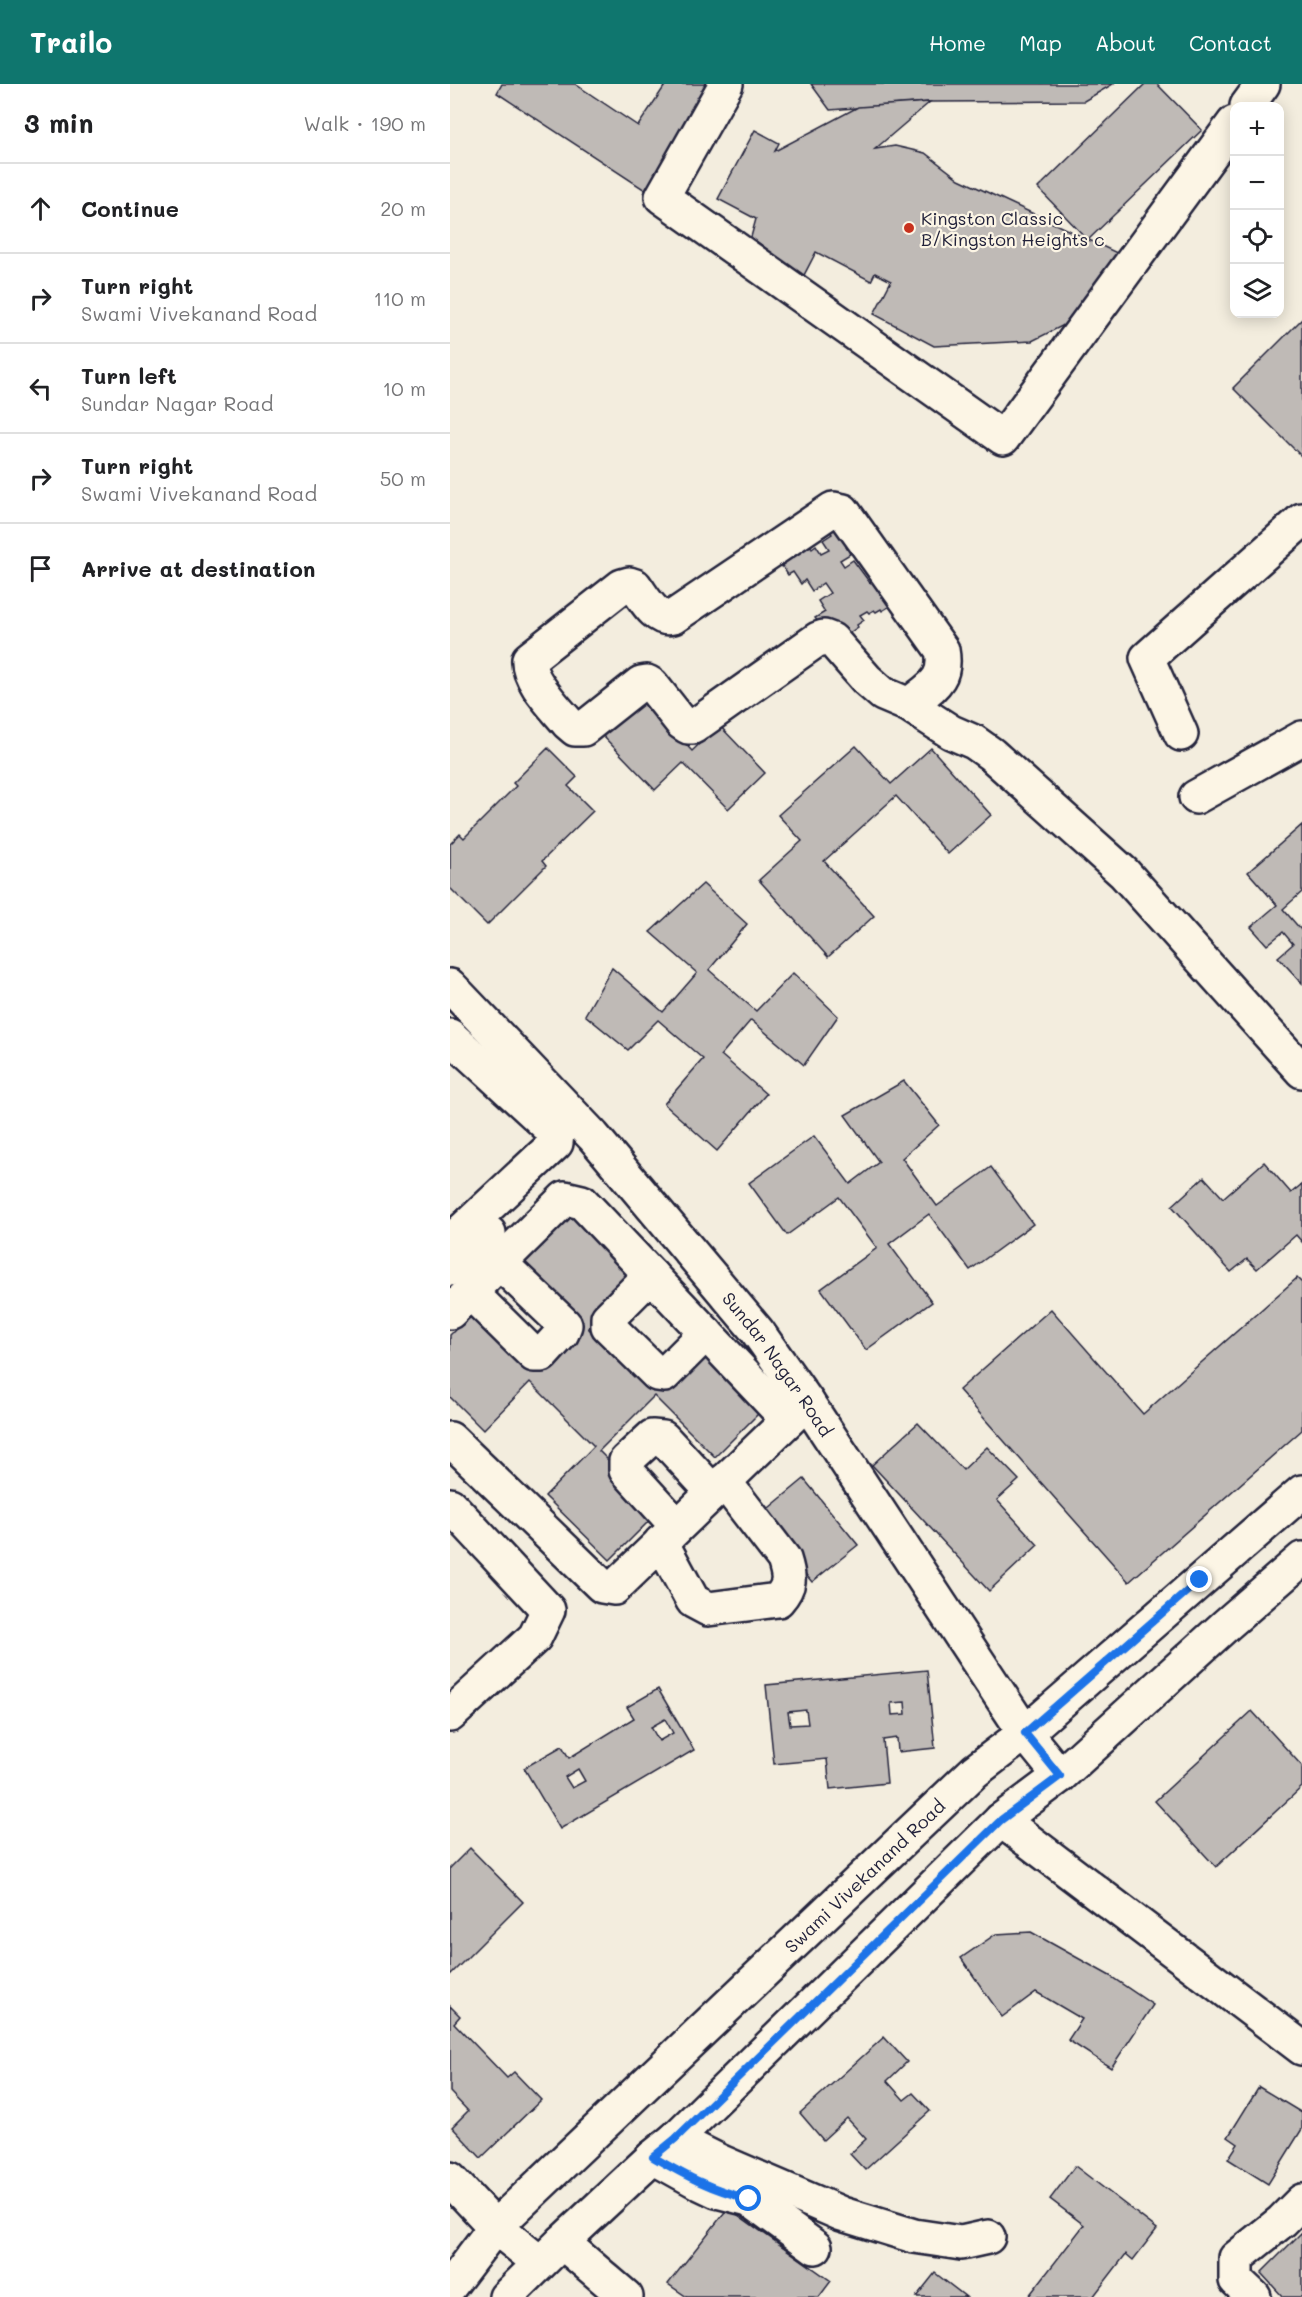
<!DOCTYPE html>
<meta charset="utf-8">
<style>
:root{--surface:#fff;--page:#f6f6f6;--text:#202124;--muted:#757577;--line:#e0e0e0;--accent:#0f766e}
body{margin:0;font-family:Mali,sans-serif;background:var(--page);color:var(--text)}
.controls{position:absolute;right:18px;top:18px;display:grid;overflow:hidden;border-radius:12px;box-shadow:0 3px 15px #0003}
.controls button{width:54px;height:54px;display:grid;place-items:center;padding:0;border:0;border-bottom:2px solid var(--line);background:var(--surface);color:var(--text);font:30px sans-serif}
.stop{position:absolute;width:18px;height:18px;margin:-14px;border:4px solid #1a73e8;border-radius:50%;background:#fff}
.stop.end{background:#1a73e8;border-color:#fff;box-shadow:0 2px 6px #0008}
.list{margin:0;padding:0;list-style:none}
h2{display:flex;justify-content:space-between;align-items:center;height:78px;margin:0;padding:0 24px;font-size:26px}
h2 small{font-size:20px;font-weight:400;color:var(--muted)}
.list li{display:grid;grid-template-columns:39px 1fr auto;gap:18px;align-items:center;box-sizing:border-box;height:90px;padding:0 24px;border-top:2px solid var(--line)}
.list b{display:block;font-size:22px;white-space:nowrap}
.list p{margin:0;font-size:20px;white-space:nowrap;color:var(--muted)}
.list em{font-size:20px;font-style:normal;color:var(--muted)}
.icon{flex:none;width:33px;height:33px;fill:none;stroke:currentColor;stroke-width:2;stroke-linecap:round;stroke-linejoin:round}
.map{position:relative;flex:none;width:852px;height:2213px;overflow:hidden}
header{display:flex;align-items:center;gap:36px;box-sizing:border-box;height:84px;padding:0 30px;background:var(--accent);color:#fff}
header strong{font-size:28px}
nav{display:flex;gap:33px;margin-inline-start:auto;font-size:21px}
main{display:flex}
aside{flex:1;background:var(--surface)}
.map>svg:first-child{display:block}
.building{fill:#bfbab6;stroke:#22223b;stroke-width:1.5;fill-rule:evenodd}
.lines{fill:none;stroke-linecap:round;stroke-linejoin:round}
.minor-casing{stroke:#22223b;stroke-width:38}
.major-casing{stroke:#22223b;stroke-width:38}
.minor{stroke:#fcf5e5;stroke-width:33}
.major{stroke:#fcf5e5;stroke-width:33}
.route{stroke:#1a73e8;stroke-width:8}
.poi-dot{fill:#c8321e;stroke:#fcf5e5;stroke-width:2}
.labels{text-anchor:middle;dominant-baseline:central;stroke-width:4.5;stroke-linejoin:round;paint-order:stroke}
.poi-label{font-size:18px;fill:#22223b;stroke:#fcf5e5;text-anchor:start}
.street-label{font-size:18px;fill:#22223b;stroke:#fcf5e5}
</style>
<header>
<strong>Trailo</strong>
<nav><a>Home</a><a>Map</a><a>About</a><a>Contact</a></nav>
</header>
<main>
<aside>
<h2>3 min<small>Walk · 190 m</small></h2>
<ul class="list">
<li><svg class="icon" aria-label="ahead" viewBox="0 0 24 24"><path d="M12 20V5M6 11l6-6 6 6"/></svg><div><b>Continue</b></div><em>20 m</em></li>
<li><svg class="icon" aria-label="right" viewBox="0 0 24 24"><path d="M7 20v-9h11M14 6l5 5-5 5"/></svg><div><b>Turn right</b><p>Swami Vivekanand Road</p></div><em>110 m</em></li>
<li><svg class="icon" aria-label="left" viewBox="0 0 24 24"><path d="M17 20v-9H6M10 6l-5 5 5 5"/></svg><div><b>Turn left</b><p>Sundar Nagar Road</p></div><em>10 m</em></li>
<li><svg class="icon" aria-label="right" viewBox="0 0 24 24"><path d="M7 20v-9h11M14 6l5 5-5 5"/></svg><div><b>Turn right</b><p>Swami Vivekanand Road</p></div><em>50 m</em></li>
<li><svg class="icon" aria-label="arrive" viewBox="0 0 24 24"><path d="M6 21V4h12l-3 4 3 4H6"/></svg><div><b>Arrive at destination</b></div></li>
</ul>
</aside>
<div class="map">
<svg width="852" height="2213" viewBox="0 0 852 2213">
<rect width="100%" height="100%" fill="#f3edde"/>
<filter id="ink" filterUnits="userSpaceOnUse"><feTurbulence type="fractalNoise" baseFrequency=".0167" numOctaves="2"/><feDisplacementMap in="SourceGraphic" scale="12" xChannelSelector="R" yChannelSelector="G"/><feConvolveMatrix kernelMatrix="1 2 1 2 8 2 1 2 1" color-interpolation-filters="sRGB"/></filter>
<g filter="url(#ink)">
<g class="building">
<polygon points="52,0 125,0 188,42 216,0 256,0 265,6 198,108 47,9"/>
<polygon points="361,0 663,0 634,17 480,18 380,26"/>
<polygon points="695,0 707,0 752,46 638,156 588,104"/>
<polygon points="480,18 425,65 445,62 475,69 509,95 667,169 624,236 582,257 484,262 424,230 441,197 425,189 421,197 366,168 353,193 301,153 306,135 268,115 305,46 329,59 325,67 408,23"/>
<polygon points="852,235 852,373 783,304"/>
<polygon points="389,428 403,458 396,463 400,470 390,476 394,482 403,476 420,499 428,494 446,513 438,520 440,522 432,527 431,525 426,528 424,526 419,529 417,527 410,531 414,536 407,541 408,543 389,556 378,550 365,534 375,528 368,517 380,509 373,499 362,507 355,496 351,500 343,488 338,491 325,471 357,457 362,464 366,461 371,469 379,465 373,456 382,450 379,445"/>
<polygon points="192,615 242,667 269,641 315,689 278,725 233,679 205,706 153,652"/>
<polygon points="406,662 441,700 481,664 541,731 498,770 446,712 374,777 424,832 378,873 309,796 352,757 328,731"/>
<polygon points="98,664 127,693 118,702 143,727 92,777 96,782 37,841 0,804 0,760 10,750 14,754 66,702 63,699"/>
<polygon points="852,741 852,808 833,825 852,847 852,899 828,873 843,860 833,848 817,861 801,843 827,821 798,788"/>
<polygon points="253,800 297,840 259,886 306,927 343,889 388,932 354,981 301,936 271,971 316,1010 267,1067 214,1020 253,975 208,936 178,966 135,931 162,884 213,928 247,889 200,848"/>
<polygon points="454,997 489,1041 452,1074 487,1122 541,1083 583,1140 520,1186 479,1130 439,1160 482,1218 416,1266 371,1205 427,1164 389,1113 337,1151 299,1099 364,1052 400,1100 429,1078 395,1031"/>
<polygon points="814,1078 841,1109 852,1100 852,1158 846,1151 807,1185 797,1175 781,1188 722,1122 754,1093 773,1114"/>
<polygon points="117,1128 185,1196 138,1244 203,1308 249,1262 312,1326 265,1373 204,1312 149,1367 209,1427 160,1476 95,1412 144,1362 80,1298 33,1346 0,1313 0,1251 25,1226 87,1288 130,1246 64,1181"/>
<polygon points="847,1194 852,1199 852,1346 679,1498 509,1306 601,1225 693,1330"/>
<polygon points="468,1339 513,1386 537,1363 569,1396 547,1416 588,1461 539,1507 422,1381"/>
<polygon points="354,1395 408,1461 362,1498 308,1433"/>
<path d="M477,1586L485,1664L448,1668L447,1654L433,1656L437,1699L380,1705L377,1675L324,1680L316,1601ZM455,1618L456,1630L442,1631L441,1619ZM356,1626L358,1640L340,1641L338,1628Z"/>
<path d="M208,1605L244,1666L110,1745L74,1684L112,1662L119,1674L184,1634L177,1623ZM215,1635L223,1649L209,1657L201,1643ZM128,1685L135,1697L122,1704L115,1693Z"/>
<polygon points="802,1627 852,1682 852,1703 766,1783 705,1717"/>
<polygon points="20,1764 73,1818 0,1891 0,1784"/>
<polygon points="581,1848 660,1892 703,1921 661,1984 618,1956 632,1935 586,1908 552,1933 511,1874 546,1850"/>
<polygon points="0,1922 10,1932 4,1939 57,1994 64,1988 91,2016 31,2074 2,2043 18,2027 0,2008"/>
<polygon points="434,1953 457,1978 437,1997 454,2016 463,2009 480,2027 415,2086 400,2070 416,2055 397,2034 373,2056 350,2029"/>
<polygon points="809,2003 852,2029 852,2045 818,2100 778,2075 788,2060 778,2053"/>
<polygon points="625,2082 707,2145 683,2176 676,2170 643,2213 578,2213 634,2141 600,2115"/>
<polygon points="278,2124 381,2197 369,2213 237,2213 218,2200"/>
<polygon points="852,2148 852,2213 833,2213 811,2189"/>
<polygon points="485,2189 516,2213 466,2213"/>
</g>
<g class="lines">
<g class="minor-casing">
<g id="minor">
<polyline points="276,0 212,113 553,354 784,39"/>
<polyline points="797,22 813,0"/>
<path d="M459,621C480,603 498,597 492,566L393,427L383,425L223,533C206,538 194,514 185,502L179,500L172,502L79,575C77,596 105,623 118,639L125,645H133L191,599L197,598L202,601L232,639L238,643H243L368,555L374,553L382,556L417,596L433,610L459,621L501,648L524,658L541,670L674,789L852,987"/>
<polyline points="731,650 697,574 852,436"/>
<polyline points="746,713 852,654"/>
<path id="s1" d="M0,902L143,1052L307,1247L357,1318L575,1649L610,1692"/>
<polyline points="0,952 107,1050 106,1059 0,1158"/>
<polyline points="0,1185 39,1149"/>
<polyline points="201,1191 158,1234 158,1242 207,1290 214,1291 256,1249"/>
<polyline points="20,1208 84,1271 92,1271 112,1249 115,1241 50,1179"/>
<polyline points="0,1228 115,1114 132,1118 338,1336"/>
<polyline points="0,1355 152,1502 164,1504 357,1318"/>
<polyline points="0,1421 98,1526 85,1553 0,1631"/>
<polyline points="227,1442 176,1386 176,1377 202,1353 213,1354 263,1408"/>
<path d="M211,1458L243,1517L258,1525L328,1516C341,1501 340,1494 334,1475L274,1397"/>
<polyline points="551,1736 852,1964"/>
<polyline points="225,2055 271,2078 392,2130 464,2152 511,2159 538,2153"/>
<polyline points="203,2073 248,2098 267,2107 299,2115 365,2163"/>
<polyline points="0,2095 45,2143 90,2179"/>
<polyline points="112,2158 176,2213"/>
<polyline points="804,2213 786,2196 786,2174 832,2137 852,2117"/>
</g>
</g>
<g class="major-casing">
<g id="major">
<path id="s2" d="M0,2202L45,2143L525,1687L575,1649L852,1408"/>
<polyline points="56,2213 112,2158 203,2073 225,2055 551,1736 610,1692 776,1541 852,1475"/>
</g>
</g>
<use href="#minor" class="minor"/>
<use href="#major" class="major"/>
</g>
</g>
<g class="lines" filter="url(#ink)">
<path class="route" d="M299,2115C260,2105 238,2093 203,2073L225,2055L551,1736L610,1692L575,1649L750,1496"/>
</g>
<circle class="poi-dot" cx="459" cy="144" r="6"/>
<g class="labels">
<g class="poi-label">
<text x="471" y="134">Kingston Classic<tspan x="471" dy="21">B/Kingston Heights c</tspan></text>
</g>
<g class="street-label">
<text stroke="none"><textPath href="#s1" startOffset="501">Sundar Nagar Road</textPath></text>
<text stroke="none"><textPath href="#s2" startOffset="584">Swami Vivekanand Road</textPath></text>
</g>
</g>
</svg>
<div class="controls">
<button>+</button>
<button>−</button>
<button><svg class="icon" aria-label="locate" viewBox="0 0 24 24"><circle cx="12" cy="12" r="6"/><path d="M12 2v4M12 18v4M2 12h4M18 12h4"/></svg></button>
<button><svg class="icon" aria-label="layers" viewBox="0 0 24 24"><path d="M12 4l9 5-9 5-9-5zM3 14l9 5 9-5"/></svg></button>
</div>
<div class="stop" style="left:299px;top:2115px"></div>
<div class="stop end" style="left:750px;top:1496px"></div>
</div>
</main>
